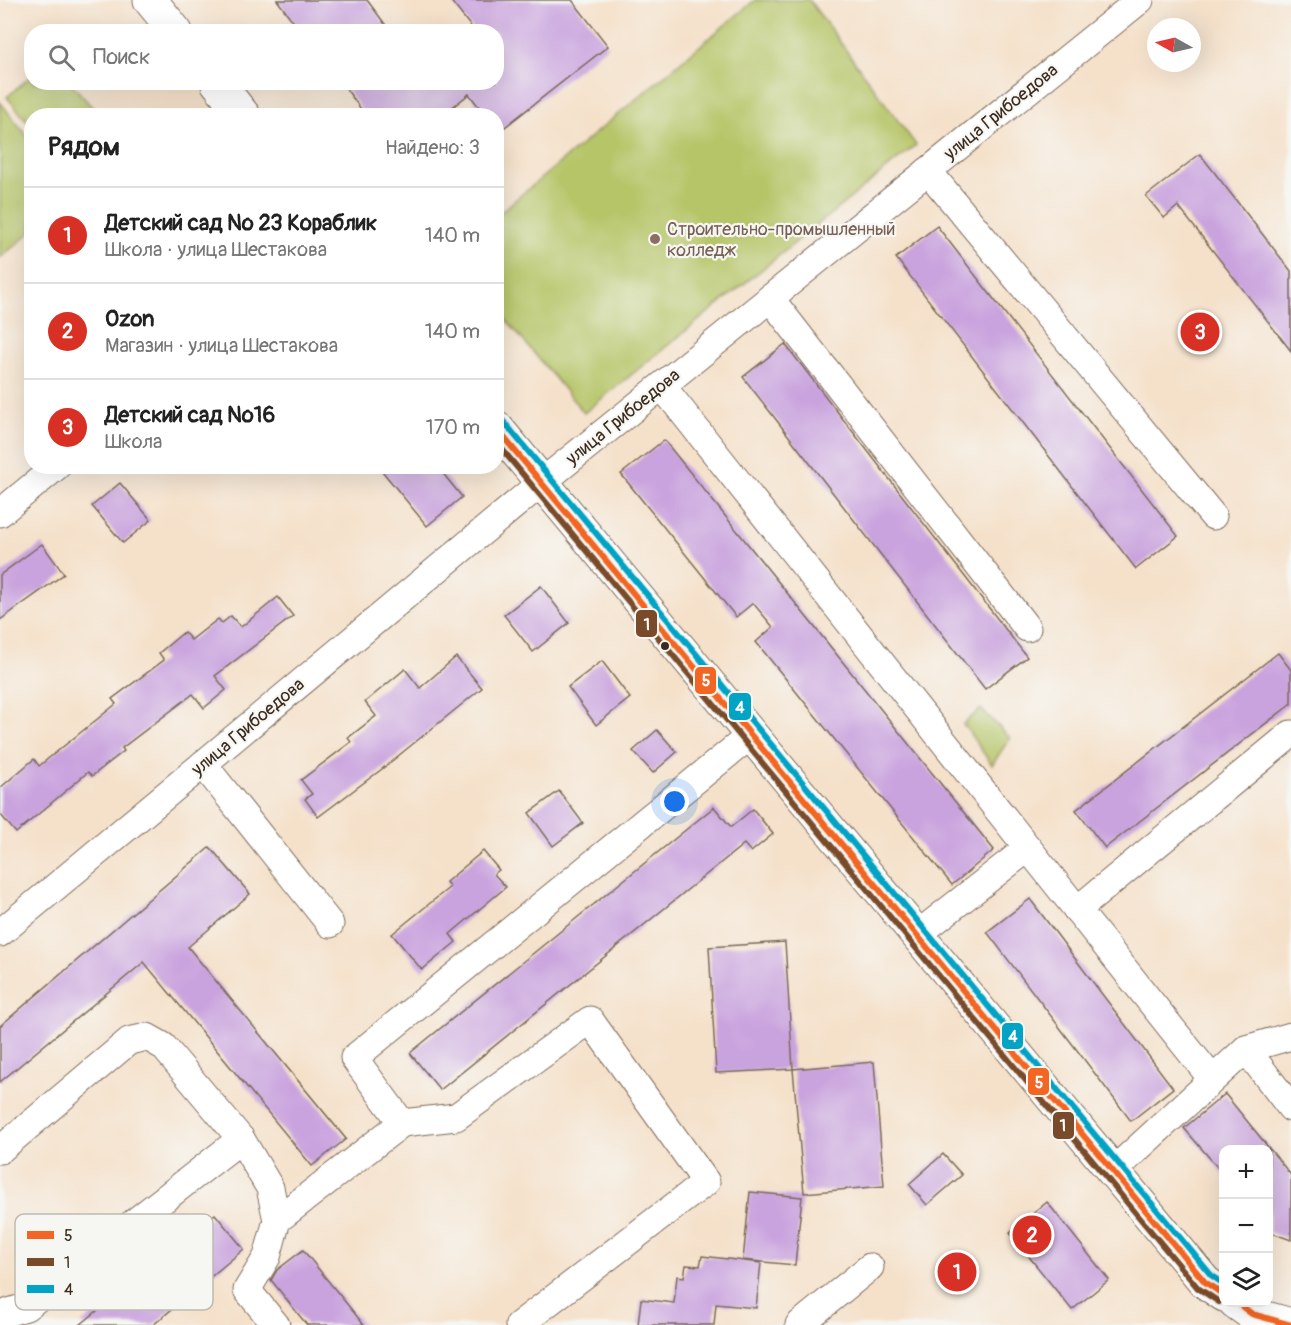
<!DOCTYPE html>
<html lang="ru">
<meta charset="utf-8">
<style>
:root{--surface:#fff;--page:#f2f2f2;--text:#222;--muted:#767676;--line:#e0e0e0;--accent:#d93025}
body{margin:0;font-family:Pangolin,sans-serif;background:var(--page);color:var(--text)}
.controls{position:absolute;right:18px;bottom:18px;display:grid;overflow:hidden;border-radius:12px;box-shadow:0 6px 24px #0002}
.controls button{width:54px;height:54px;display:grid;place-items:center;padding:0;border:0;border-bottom:2px solid var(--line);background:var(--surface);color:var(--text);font:30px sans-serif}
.compass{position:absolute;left:1147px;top:18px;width:54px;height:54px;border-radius:50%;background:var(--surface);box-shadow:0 6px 24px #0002;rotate:278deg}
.you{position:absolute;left:675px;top:802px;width:21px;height:21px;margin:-15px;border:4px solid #fff;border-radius:50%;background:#1a73e8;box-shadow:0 0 0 9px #1a73e833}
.badge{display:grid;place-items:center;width:39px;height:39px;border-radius:50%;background:var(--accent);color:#fff;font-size:20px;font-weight:700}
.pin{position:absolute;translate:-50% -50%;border:3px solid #fff;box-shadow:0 2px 6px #0006}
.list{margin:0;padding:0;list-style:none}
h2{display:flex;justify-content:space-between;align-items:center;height:78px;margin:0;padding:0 24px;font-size:26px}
h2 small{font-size:20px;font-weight:400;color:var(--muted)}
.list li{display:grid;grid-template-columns:39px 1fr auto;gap:18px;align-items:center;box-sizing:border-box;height:96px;padding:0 24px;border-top:2px solid var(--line)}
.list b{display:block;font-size:22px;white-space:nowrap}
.list p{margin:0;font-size:20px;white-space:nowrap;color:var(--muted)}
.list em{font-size:20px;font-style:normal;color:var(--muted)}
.icon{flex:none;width:33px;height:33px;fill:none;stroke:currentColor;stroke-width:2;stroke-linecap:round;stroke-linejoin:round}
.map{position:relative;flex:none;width:1291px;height:1325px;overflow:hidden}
.search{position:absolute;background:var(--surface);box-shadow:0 6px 24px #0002;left:24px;top:24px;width:480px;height:66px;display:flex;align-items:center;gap:15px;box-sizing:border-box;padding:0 21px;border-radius:24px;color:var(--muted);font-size:22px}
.panel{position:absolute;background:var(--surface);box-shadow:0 6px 24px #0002;left:24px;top:108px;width:480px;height:366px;border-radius:24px}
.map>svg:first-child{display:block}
.green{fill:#b6c567;stroke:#787842;stroke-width:1.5}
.building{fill:#c9a3de}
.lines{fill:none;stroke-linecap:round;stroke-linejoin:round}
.minor-casing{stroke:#7c6a5a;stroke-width:29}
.major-casing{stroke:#7c6a5a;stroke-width:35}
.minor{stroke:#fff;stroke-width:27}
.major{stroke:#fff;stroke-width:33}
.bus-1-casing{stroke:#f6f6f2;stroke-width:10}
.bus-2-casing{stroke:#f6f6f2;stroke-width:10}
.bus-3-casing{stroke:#f6f6f2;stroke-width:10}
.bus-1{stroke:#f26522;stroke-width:6}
.bus-2{stroke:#7a4b2a;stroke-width:6}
.bus-3{stroke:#03a3c5;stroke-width:6}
.education-dot{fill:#8d6e63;stroke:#f6f6f2;stroke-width:2}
.bus-dot{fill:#3b2a1e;stroke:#f6f6f2;stroke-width:2}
.labels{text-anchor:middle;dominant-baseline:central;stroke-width:4.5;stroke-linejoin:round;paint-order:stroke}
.street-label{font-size:18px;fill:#3b2a1e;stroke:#f6f6f2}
.education-label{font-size:18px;fill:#785e54;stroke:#f6f6f2;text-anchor:start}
.key{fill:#f6f6f2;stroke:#beb9b2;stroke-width:1.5}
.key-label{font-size:16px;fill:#3b2a1e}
.line-badge{stroke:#f6f6f2;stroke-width:2}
.badge-label{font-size:16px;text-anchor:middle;font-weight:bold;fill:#fff}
</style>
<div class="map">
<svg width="1291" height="1325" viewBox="0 0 1291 1325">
<rect width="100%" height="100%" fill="#f6f6f2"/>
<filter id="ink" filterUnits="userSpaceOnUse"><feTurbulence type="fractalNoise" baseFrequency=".0167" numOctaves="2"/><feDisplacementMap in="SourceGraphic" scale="12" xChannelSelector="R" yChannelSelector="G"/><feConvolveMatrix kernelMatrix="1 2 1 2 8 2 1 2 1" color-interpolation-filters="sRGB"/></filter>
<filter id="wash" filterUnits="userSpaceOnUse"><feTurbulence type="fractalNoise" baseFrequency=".008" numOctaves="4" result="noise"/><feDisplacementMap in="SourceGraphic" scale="24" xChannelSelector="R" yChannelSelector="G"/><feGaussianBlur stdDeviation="1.35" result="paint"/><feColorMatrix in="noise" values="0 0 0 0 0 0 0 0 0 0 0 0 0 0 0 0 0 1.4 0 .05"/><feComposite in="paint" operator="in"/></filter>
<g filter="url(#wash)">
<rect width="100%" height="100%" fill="#f5e1ca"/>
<g class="green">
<polygon points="755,0 809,0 916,145 584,413 497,309 497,215"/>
<polygon points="31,76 32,82 71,83 99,115 32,116 31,126 7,97"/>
<polygon points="0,102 31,141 31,232 0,258"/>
<polygon points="981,709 1010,738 992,765 963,724"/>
</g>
<g id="blocks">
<g class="building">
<polygon points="277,0 367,0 391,32 301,32"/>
<polygon points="450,0 572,0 608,46 496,134 496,116 486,116 469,94 441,116 366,116 341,82 496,82 496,32 475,32"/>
<polygon points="1200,154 1291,271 1291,351 1178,206 1164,218 1146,196"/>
<polygon points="937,226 1178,536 1136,569 896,258"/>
<polygon points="785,344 1027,657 985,689 743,377"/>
<polygon points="664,440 994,850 952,885 756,642 773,627 753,603 736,617 621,474"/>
<polygon points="378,466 437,466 462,497 427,526"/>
<polygon points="120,483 151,520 123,543 92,506"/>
<polygon points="42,544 64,574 0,620 0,575"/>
<polygon points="541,586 569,623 533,652 504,615"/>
<polygon points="278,597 293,616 215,676 226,690 204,708 193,694 122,748 124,751 92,776 88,772 16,833 0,814 0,788 34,759 39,766 116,704 112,699 164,660 159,653 184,632 191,640 218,619 222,623 231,616 241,627"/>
<polygon points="1278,653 1291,670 1291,704 1105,848 1076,810"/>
<polygon points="456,657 482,688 382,769 318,817 305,799 312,794 301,780 351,742 348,738 376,716 365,702 405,669 420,688"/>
<polygon points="602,661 630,698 596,725 568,687"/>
<polygon points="657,730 677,752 653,773 633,751"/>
<polygon points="559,791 583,823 553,846 529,813"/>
<polygon points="714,807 731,827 753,809 773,834 751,852 744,844 440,1090 410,1053"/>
<polygon points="210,847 250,894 188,947 346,1139 312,1166 144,962 0,1082 0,1026"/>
<polygon points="483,851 499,870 494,874 506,887 450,934 456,942 422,970 392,934 450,887 446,882"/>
<polygon points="1030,899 1173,1088 1131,1121 987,932"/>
<polygon points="785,942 793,1069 716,1073 709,947"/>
<polygon points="874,1062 884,1186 804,1193 793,1069"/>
<polygon points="1225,1094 1291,1175 1291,1240 1269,1232 1269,1149 1224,1149 1224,1175 1184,1128"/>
<polygon points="943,1154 962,1175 927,1205 909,1184"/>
<polygon points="750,1192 802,1197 795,1265 743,1260"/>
<polygon points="1047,1202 1109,1280 1072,1310 1010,1233"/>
<polygon points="215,1214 244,1249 153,1325 80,1325"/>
<polygon points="303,1250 364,1325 307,1325 271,1280 277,1270"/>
<polygon points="702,1256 761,1263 756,1308 716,1304 714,1325 638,1325 641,1299 674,1303 677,1276 684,1277 686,1265 700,1266"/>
</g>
</g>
</g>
<g filter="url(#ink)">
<use href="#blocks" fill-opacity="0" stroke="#7c6a5a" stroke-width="1.5"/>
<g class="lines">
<g class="minor-casing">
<g id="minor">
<polyline points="928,171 1213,516"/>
<polyline points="770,298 1027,628"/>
<polyline points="662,386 1028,848 917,935"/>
<polyline points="0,513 57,466"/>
<polyline points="203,764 330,924"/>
<polyline points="1028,848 1212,1079"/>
<polyline points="1077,910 1291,734"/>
<polyline points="0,933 541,483 1140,0"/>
<polyline points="1246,1049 1291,1036"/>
<polyline points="402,1123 456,1117 590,1020 706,1182 519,1325"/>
<polyline points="0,1150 129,1041 147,1037 163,1046 241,1139 270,1188 277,1220 267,1257 247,1290 276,1325"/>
<polyline points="1113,1171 1246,1049 1291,1108"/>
<polyline points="277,1220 402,1123 354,1058 751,735"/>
<polyline points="0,1320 9,1312 26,1307 241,1139"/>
<polyline points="799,1325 870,1267"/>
</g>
</g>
<g class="major-casing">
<g id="major">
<polyline points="150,0 176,32"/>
<polyline points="217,82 244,116"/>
<polyline points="496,427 1205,1282 1224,1295"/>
<polyline points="1235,1302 1252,1314 1291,1325"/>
</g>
</g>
<use href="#minor" class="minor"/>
<use href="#major" class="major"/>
<g class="bus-1-casing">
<g id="bus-1">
<polyline points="496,428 1205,1282 1224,1295"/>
<polyline points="1236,1302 1252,1314 1291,1325"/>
</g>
</g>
<g class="bus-2-casing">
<polyline id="bus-2" points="496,442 1198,1288 1219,1302"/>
</g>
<g class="bus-3-casing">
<polyline id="bus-3" points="503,421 1211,1275 1224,1284"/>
</g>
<use href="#bus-1" class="bus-1"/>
<use href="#bus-2" class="bus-2"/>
<use href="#bus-3" class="bus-3"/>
</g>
</g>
<circle class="education-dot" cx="655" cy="239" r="6"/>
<circle class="bus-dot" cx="665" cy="646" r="5"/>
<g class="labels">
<g class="street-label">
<text transform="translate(1001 112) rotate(-39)">улица Грибоедова</text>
<text transform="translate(623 417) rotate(-39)">улица Грибоедова</text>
<text transform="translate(248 727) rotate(-40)">улица Грибоедова</text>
</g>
<g class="education-label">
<text x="667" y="229">Строительно-промышленный<tspan x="667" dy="21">колледж</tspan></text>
</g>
</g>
<rect x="15" y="1214" width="198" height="96" rx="9" class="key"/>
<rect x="27" y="1231" width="27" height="8" fill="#f26522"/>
<rect x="27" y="1258" width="27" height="8" fill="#7a4b2a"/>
<rect x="27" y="1285" width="27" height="8" fill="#03a3c5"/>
<g class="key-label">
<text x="64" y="1241">5</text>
<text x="64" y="1268">1</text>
<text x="64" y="1295">4</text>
</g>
<g class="line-badge">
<rect x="635" y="609" width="23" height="29" rx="6" fill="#7a4b2a"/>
<rect x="694" y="666" width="23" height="29" rx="6" fill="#f26522"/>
<rect x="728" y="692" width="24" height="29" rx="6" fill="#03a3c5"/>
<rect x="1001" y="1022" width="23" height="28" rx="6" fill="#03a3c5"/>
<rect x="1027" y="1067" width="23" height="29" rx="6" fill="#f26522"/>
<rect x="1052" y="1111" width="23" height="29" rx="6" fill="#7a4b2a"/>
</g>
<g class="badge-label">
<text x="647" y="630">1</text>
<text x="706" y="686">5</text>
<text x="740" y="713">4</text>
<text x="1013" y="1042">4</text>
<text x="1039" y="1088">5</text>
<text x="1063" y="1131">1</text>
</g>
</svg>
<div class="controls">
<button>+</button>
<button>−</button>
<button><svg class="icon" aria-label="layers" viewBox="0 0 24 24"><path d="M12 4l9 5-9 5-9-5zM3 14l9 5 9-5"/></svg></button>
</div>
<svg class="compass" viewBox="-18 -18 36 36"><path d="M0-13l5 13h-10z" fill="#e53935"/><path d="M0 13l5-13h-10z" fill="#767676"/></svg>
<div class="you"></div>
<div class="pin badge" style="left:957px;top:1272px">1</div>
<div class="pin badge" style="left:1032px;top:1235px">2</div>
<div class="pin badge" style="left:1200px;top:332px">3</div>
<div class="search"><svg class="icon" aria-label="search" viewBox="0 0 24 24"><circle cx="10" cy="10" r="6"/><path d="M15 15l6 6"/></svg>Поиск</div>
<section class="panel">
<h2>Рядом<small>Найдено: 3</small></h2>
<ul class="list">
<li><span class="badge">1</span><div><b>Детский сад № 23 Кораблик</b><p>Школа · улица Шестакова</p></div><em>140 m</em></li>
<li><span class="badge">2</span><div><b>Ozon</b><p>Магазин · улица Шестакова</p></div><em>140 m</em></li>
<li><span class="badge">3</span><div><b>Детский сад №16</b><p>Школа</p></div><em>170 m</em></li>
</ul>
</section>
</div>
